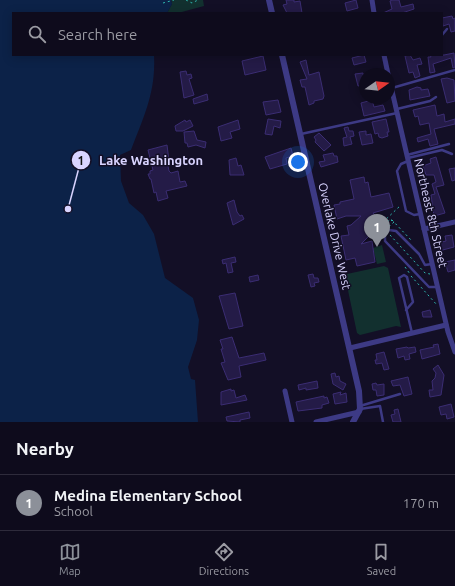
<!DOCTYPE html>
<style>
:root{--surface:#0e0b1c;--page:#1c1929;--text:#f1f3f6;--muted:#9b9ba3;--line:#2e2b3b;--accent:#8c9099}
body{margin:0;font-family:Ubuntu,sans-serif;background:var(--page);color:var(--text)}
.compass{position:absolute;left:359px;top:68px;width:36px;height:36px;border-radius:50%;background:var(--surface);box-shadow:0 2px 10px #0003;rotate:76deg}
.you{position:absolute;left:298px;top:162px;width:14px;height:14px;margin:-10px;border:3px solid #fff;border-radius:50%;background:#1a73e8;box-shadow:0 0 0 6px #1a73e833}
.badge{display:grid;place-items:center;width:26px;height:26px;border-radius:50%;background:var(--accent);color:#fff;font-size:13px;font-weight:700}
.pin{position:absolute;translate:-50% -33px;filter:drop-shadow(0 1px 2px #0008)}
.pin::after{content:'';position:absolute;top:21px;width:14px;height:12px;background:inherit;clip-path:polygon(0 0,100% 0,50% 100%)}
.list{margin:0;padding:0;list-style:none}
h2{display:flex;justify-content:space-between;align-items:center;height:52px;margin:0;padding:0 16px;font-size:17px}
h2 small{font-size:13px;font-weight:400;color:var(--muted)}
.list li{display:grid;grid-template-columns:26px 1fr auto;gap:12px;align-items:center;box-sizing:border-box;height:56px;padding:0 16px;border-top:1px solid var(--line)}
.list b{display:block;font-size:15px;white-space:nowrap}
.list p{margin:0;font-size:13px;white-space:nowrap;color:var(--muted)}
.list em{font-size:13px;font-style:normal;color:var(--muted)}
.icon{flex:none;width:22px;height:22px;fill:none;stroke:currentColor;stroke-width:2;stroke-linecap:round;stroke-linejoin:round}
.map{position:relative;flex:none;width:455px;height:422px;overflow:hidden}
.search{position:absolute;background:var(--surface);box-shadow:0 2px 10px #0003;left:12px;right:12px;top:12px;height:44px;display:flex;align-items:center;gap:10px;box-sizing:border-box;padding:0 14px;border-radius:0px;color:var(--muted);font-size:15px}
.sheet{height:108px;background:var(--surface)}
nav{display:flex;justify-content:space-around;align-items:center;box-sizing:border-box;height:56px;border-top:1px solid var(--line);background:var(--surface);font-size:11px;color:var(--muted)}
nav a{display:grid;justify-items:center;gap:2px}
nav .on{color:var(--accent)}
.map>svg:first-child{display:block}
.green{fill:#12302f}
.water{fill:#0c2248}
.building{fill:#241b47;stroke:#3b2d73}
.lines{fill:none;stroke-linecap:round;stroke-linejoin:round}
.path{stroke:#2fb8b0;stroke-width:1;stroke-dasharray:2 3;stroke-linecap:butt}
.service{stroke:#3d3a85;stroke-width:2.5}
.minor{stroke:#3d3a85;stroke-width:5}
.tertiary{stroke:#3d3a85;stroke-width:6}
.labels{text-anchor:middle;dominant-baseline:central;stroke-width:3;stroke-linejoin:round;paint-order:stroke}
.street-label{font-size:12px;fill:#d9d4ff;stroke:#130f26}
.leader{fill:none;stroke:#d9d4ff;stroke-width:1.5}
.callout-dot{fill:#d9d4ff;stroke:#130f26;stroke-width:1.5}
.mark-label{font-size:12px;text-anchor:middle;font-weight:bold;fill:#111}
.callout-label{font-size:13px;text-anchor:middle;font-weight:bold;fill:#d9d4ff;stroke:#130f26;stroke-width:3;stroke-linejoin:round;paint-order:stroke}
</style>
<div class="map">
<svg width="455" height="422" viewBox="0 0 455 422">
<rect width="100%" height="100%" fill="#130f26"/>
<g class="green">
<polygon points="171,0 203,0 204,6 178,13 167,13 172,4"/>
<polygon points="382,245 386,262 377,264 373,248"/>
<polygon points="384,266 388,268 401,327 396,326 360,335 357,333 345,276 347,274"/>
</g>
<path class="water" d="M0,0H171L172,4L167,13H13V55H154C156,92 144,116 131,150L120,155L121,181L129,203L143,215L154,234L165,278L193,298L199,320L197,340L188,367L191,379L195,380L198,422H0Z"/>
<g class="building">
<polygon points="286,0 294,0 294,2 300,1 302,13 287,13 283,5 287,4"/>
<polygon points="356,0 358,8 347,11 345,3"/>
<polygon points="392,0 399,0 401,7 413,4 414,9 402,13 383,13 392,9 390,1"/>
<polygon points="452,16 453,19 455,18 455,31 451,32 449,24 443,26 442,18"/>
<polygon points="454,53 455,67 453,68 451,58 433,64 435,72 430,73 428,57 431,57 430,55 444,55"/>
<polygon points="364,55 366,62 354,65 352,58"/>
<polygon points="410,55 413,60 420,58 422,64 417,65 420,76 415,78 413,72 409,73 405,56"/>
<polygon points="263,56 266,70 245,75 242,61"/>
<polygon points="306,60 309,75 319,72 324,96 323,99 314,101 314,103 309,105 305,87 302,87 300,80 307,79 300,62"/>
<polygon points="186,71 187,75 191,74 192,78 189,79 194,95 184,98 180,72"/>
<polygon points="363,73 363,75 365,74 365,81 362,81 363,85 358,86 355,74"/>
<polygon points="447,78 454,80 455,101 447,103 441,79"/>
<polygon points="417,87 421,88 421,90 428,89 430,96 410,100 409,90"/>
<polygon points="207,94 208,100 194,104 193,99"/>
<polygon points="278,100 281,112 266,115 263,102"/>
<polygon points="372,100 374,107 383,105 385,111 364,116 361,103"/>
<polygon points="435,105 437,116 444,114 445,122 455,119 455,124 434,129 438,144 430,146 428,139 418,142 417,138 431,134 429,123 420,125 418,116 415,117 413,110"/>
<polygon points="268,119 281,121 280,128 274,126 272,135 265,134"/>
<polygon points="386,119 389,132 387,132 388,136 382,138 379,137 378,133 375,134 372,122"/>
<polygon points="185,120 186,122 190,120 193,126 183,131 176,131 175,126"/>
<polygon points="238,120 240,129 230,132 232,138 221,141 218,127"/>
<polygon points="348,127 349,131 353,131 354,136 350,137 352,144 344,146 343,138 347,137 344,128"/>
<polygon points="194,131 197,140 206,142 205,148 196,145 188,147 187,143 185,143 184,132"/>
<polygon points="366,131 366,135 371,134 373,143 362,145 359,132"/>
<polygon points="319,133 331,145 324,151 315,142 316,140 314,137"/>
<polygon points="167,145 169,161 167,161 169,171 171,173 178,171 180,182 185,181 187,186 166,191 168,198 158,201 156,192 154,193 151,179 150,179 148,174 150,174 150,171 153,170 148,150"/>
<polygon points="291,148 293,156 286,158 287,164 270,169 265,157"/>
<polygon points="333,153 334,156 337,156 338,162 321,167 319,162 325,161 323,155"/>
<polygon points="436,157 444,185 436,187 445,213 434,216 431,195 435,194 432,184 436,182 434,175 426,175 423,166 431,163 430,159"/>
<polygon points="236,158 238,166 241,165 244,175 230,175 229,160"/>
<polygon points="455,168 455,180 452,181 449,169"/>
<polygon points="364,177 365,183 368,182 371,197 389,193 393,207 373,213 382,223 361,244 372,241 375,262 357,266 355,258 346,260 341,236 349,235 347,226 351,225 361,216 346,216 337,219 334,205 340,204 340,202 354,199 350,180"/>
<polygon points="234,200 237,212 240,216 242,215 244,219 233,225 227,203"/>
<polygon points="452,235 454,247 439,251 438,243 446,241 445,236"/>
<polygon points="235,257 236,262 231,263 233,272 228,273 226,263 223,264 222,260"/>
<polygon points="455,260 455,270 448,272 445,262"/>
<polygon points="313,274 314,278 318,278 319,282 314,283 315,286 311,287 308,275"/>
<polygon points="258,275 259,280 250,282 249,277"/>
<polygon points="235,293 243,326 229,329 219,296"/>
<polygon points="430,310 432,317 423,317 422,312"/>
<polygon points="232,337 239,358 264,353 266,360 239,366 241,377 228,380 221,363 225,362 221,349 223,349 220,340"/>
<polygon points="438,344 440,354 422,359 420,350 434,347 433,345"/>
<polygon points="407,347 408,348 415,347 416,352 409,354 410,359 405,360 404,356 398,358 396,349"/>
<polygon points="384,352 389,369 384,370 382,363 376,364 375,360 377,360 376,354"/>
<polygon points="438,365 444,375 441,395 430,397 429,390 433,390 432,381 435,378 436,373 433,369"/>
<polygon points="335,373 336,377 339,376 340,381 346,384 343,390 333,384 331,374"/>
<polygon points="408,377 412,394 404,396 400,385 393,386 391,381"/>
<polygon points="317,381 318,388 306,390 306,388 299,390 298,385"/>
<polygon points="376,383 377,385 384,384 384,395 377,396 376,390 373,390 372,384"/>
<polygon points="231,389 231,391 234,390 236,398 245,395 247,400 221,405 221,392"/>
<polygon points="341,392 340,395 346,393 347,402 335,404 333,394"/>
<polygon points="324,396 324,398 327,397 329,403 322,405 322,408 298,411 296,402"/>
<polygon points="451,404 454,417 447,419 446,414 441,415 439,407"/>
<polygon points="398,409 401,422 393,422 391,415 395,414 394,410"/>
<polygon points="249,412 250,418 240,420 240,422 227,421 226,417"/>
</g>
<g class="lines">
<g class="path">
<polyline points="186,0 192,3 198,0"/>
<polyline points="163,3 174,0"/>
<polyline points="392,220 412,241"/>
<polyline points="389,225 390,226 394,222"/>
<polyline points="384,228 392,220 391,219 387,222 385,221"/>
<polyline points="385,230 381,224 401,205"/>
<polyline points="390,235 425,273 430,274"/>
<polyline points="405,267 410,274"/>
<polyline points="411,276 437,305"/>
</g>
<g class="service">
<polyline points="442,35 447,29"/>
<polyline points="392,88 455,70"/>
<polyline points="397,109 430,101 436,97"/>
<polyline points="301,134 397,113"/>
<polyline points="407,155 449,144"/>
<polyline points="408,158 442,150 452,154"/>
<polyline points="408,161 401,164 397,171 406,211 414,215 420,214"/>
<polyline points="432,264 425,265 419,254 396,231 389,230 385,234 385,241 429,287 437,287"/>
<polyline points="406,310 413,302 407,277 404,275 399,278 412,333"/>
<polyline points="360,406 400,394"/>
<polyline points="360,409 380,406 383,422"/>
</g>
<g class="minor">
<polyline points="372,0 374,13"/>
<polyline points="384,55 388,74"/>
<polyline points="389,78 448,332 455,352"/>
<polyline points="424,229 455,222"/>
<polyline points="350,348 446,325"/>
<polyline points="285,391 292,422"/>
<polyline points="316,422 359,412"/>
</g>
<g class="tertiary">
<polyline points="269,0 272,13"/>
<polyline points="282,55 359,391 360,409 353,422"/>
</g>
</g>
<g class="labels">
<g class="street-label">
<text transform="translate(431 213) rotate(77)">Northeast 8th Street</text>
<text transform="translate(335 236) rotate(77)">Overlake Drive West</text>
</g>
</g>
<path class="leader" d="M68 209L81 160"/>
<g class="callout-dot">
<circle cx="68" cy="209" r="4"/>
<circle cx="81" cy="160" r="10"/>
</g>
<g class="mark-label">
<text x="81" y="165">1</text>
</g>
<g class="callout-label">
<text x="151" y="165">Lake Washington</text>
</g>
</svg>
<svg class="compass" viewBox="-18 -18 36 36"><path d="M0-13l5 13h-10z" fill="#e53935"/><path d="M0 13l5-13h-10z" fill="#9b9ba3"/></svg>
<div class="you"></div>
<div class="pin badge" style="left:377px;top:247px">1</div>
<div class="search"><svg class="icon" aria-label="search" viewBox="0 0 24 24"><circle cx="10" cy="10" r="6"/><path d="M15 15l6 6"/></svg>Search here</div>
</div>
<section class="sheet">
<h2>Nearby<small></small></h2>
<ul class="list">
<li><span class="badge">1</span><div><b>Medina Elementary School</b><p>School</p></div><em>170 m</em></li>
</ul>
</section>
<nav>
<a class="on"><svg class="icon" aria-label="map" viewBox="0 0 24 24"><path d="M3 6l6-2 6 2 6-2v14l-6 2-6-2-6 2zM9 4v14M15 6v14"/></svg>Map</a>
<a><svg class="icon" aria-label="directions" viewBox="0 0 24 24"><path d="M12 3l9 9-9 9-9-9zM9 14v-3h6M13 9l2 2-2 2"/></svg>Directions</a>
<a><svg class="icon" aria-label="saved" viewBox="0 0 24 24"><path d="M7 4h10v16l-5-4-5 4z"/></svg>Saved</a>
</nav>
